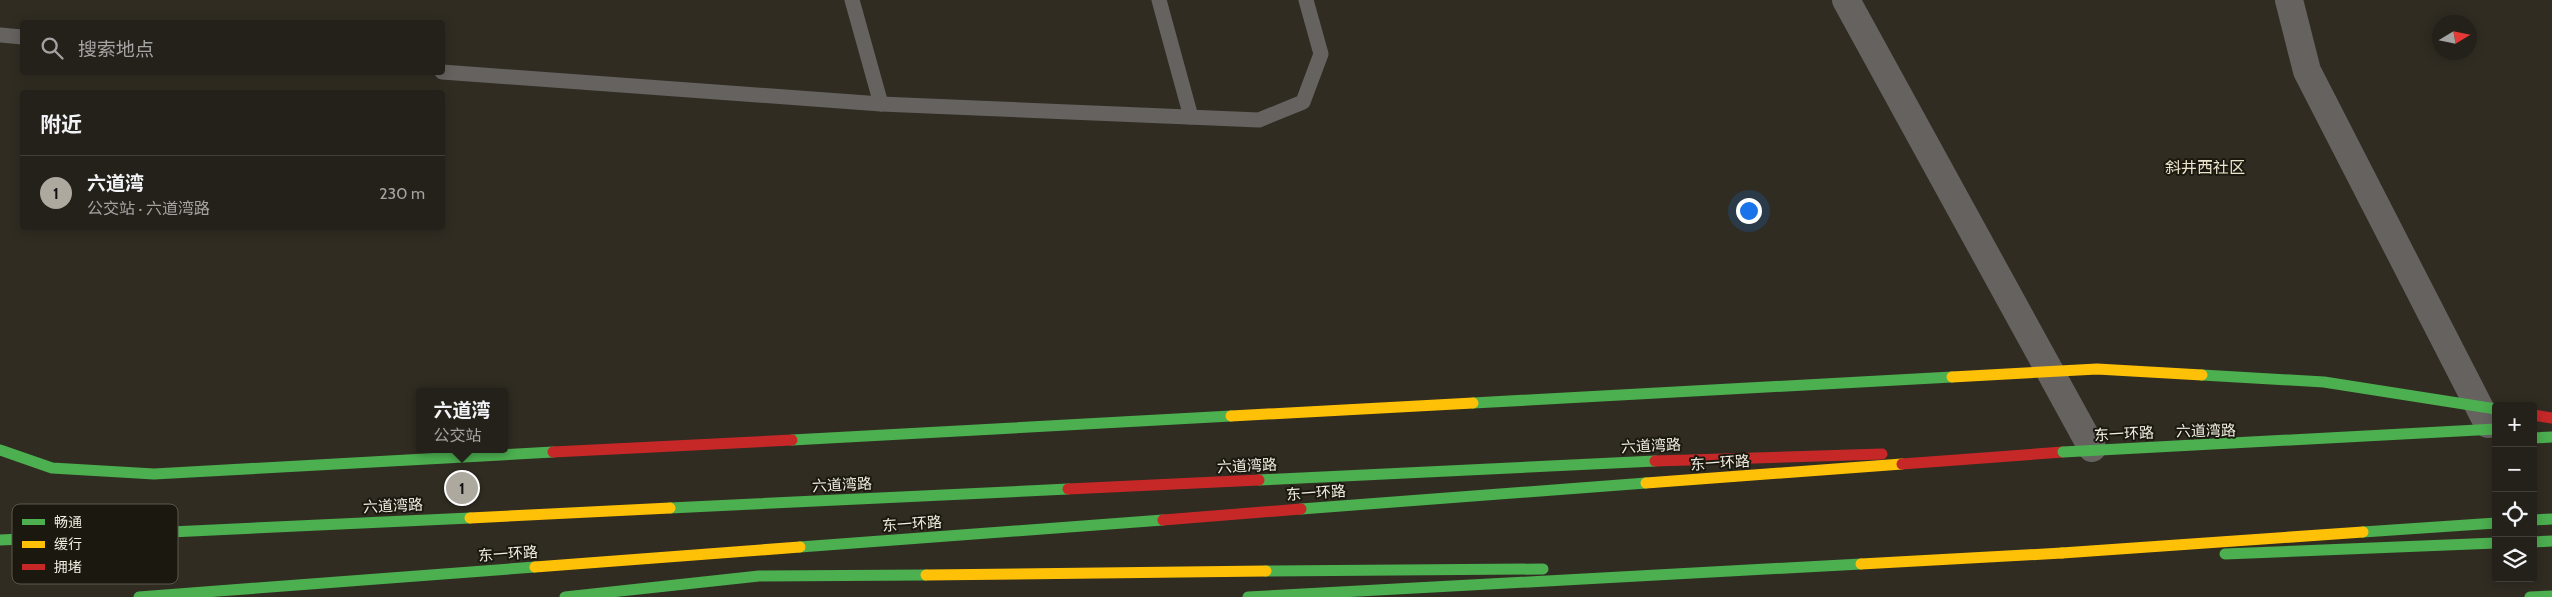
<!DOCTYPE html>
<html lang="zh">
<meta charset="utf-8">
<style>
:root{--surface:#24211a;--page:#2c2923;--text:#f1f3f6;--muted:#a3a3a2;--line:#413e39;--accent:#ada99e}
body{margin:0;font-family:Cabin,"Noto Sans SC",sans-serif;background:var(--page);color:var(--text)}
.controls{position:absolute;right:15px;bottom:15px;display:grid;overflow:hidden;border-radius:5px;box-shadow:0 2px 12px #0003}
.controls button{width:45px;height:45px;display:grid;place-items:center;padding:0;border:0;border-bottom:1px solid var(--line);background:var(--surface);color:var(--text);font:25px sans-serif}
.compass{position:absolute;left:2432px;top:15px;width:45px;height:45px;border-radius:50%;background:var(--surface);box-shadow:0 2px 12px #0003;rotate:80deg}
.you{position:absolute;left:1748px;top:210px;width:18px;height:18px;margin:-12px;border:4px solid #fff;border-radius:50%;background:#1a73e8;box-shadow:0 0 0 8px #1a73e833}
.badge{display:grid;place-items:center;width:32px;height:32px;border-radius:50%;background:var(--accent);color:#111;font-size:16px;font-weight:700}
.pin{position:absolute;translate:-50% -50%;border:2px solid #fff;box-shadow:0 1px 5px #0006}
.popup{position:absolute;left:416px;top:388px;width:92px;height:65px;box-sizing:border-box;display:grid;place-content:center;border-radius:5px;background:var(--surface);filter:drop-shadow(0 1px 4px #0005);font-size:16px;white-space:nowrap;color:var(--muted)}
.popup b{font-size:19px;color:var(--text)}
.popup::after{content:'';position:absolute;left:50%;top:100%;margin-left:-10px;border:10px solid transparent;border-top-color:var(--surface)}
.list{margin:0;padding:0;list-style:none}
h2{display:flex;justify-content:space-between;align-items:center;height:65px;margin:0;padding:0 20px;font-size:21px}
h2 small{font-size:16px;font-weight:400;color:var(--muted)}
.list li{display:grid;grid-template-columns:32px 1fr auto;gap:15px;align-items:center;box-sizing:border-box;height:75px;padding:0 20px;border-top:1px solid var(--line)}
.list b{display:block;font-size:19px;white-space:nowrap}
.list p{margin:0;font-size:16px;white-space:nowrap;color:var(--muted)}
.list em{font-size:16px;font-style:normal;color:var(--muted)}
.icon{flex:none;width:28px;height:28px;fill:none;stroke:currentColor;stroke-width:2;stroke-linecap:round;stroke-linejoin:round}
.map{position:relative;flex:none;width:2552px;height:597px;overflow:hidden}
.search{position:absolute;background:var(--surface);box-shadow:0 2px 12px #0003;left:20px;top:20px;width:425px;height:55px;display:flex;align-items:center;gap:12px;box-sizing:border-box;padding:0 18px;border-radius:5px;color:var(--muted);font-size:19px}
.panel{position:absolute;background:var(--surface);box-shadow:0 2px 12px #0003;left:20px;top:90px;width:425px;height:140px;border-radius:5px}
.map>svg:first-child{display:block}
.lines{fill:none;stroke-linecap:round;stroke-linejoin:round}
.lane{stroke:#656260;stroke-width:15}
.street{stroke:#656260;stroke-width:28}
.fast{stroke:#4caf50;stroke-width:11}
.slow{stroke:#ffc107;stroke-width:11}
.jam{stroke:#c62828;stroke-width:11}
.fast-bridge{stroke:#4caf50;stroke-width:11}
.slow-bridge{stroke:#ffc107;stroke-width:11}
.jam-bridge{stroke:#c62828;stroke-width:11}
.labels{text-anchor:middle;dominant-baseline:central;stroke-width:4;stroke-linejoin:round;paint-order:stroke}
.street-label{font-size:15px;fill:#f1ede1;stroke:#1a180f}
.neighbourhood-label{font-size:16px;fill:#ece4cc;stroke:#1a180f}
.key{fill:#1a180f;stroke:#5a584e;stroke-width:1}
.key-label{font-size:14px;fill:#f1ede1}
</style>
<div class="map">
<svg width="2552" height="597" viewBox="0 0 2552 597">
<rect width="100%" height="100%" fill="#302c22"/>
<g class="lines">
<g class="lane">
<polyline points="852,0 881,104"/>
<polyline points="1159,0 1191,117"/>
<polyline points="0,35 22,37"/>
<polyline points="442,72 881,104 1259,120 1303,102 1321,54 1306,0"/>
</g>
<g class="street">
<polyline points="1846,0 2092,448"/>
<polyline points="2289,0 2307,71 2488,424"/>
</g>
<g class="fast">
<polyline points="2533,438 2552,437"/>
<polyline points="1259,480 1655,461"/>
<polyline points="670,508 1068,489"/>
<polyline points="1301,509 1646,483"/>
<polyline points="2533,520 2552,519"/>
<polyline points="2363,532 2496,523"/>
<polyline points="0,540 470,518"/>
<polyline points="2533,542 2552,541"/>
<polyline points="800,547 1163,520"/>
<polyline points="2225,554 2496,543"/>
<polyline points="1266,571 1543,569"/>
<polyline points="139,597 535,567"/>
<polyline points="565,597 759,576 926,575"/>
<polyline points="2530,597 2552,596"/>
</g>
<g class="slow">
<polyline points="1646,483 1902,464"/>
<polyline points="470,518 670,508"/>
<polyline points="2062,553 2363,532"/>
<polyline points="535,567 800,547"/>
<polyline points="926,575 1266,571"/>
</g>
<g class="jam">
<polyline points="2533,415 2552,418"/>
<polyline points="1655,461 1882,454"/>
<polyline points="1902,464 2063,452"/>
<polyline points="1068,489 1259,480"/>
<polyline points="1163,520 1301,509"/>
</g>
<g class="fast-bridge">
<polyline points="2202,375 2324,382 2496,409"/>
<polyline points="1473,403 1952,377"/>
<polyline points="792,440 1231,416"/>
<polyline points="0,450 52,468 154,474 553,452"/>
<polyline points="2063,452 2496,429"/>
<polyline points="1248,597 1861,564"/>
</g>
<g class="slow-bridge">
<polyline points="1952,377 2097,369 2202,375"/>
<polyline points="1231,416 1473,403"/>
<polyline points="1861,564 2062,553"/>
</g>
<polyline class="jam-bridge" points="553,452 792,440"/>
</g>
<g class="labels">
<g class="street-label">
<text transform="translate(2206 431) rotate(-1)">六道湾路</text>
<text transform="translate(2124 434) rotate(-3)">东一环路</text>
<text transform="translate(1651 446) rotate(-3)">六道湾路</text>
<text transform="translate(1720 463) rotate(-4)">东一环路</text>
<text transform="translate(1247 466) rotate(-3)">六道湾路</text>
<text transform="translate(842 485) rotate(-3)">六道湾路</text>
<text transform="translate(1316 493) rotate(-4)">东一环路</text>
<text transform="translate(393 506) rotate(-3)">六道湾路</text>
<text transform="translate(912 524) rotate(-4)">东一环路</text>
<text transform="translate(508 554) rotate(-4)">东一环路</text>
</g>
<g class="neighbourhood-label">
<text x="2205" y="167">斜井西社区</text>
</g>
</g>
<rect x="12" y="504" width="166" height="80" rx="8" class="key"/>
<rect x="22" y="519" width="23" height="6" fill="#4caf50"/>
<rect x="22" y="541" width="23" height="7" fill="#ffc107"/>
<rect x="22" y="564" width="23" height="6" fill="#c62828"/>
<g class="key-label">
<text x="54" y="527">畅通</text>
<text x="54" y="549">缓行</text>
<text x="54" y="572">拥堵</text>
</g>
</svg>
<div class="controls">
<button>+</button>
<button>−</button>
<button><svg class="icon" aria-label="locate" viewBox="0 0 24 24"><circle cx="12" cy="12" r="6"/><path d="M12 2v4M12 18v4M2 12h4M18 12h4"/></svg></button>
<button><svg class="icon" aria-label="layers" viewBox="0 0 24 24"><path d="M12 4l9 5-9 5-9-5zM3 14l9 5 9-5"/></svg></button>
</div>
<svg class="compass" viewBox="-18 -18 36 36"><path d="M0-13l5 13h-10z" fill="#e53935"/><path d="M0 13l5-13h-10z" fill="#a3a3a2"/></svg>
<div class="you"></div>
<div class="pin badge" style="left:462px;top:488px">1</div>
<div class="popup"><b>六道湾</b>公交站</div>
<div class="search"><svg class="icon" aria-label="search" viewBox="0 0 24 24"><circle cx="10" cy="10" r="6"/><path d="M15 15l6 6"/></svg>搜索地点</div>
<section class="panel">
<h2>附近<small></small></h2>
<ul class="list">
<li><span class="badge">1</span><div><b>六道湾</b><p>公交站 · 六道湾路</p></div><em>230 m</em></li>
</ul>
</section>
</div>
